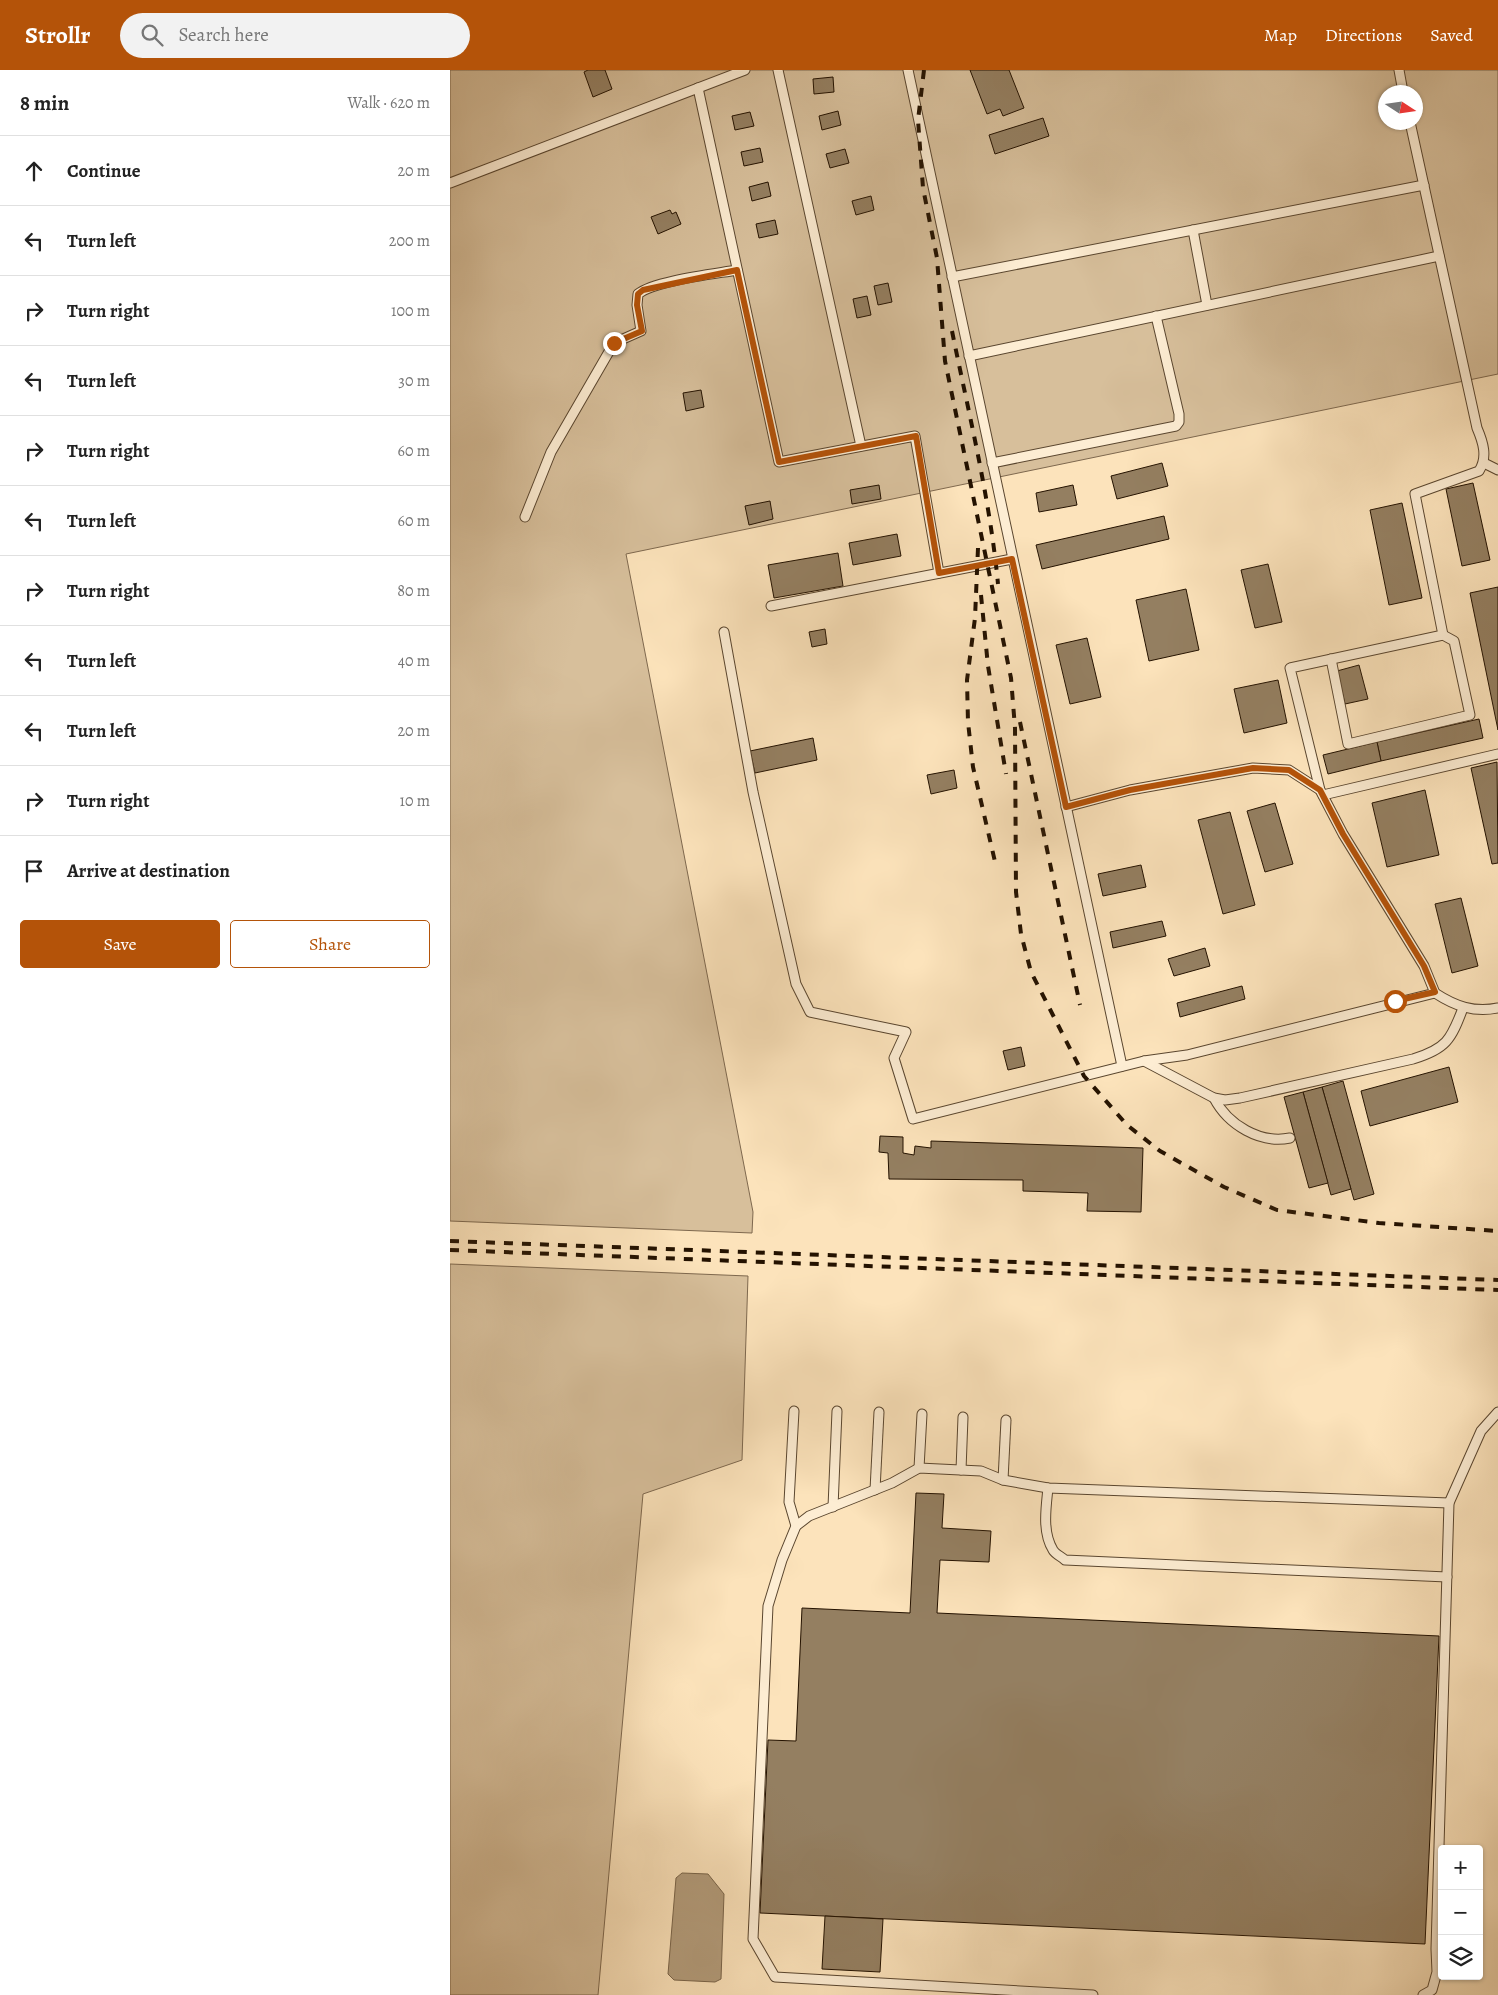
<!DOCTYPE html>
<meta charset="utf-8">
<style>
:root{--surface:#fff;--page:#f2f2f2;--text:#222;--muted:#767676;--line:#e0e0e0;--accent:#b45309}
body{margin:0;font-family:Alegreya,serif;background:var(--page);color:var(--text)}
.controls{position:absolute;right:15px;bottom:15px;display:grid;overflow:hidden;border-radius:5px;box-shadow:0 1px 4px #0004}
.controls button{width:45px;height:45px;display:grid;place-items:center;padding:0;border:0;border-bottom:1px solid var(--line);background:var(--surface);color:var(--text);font:25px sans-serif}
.compass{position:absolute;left:928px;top:15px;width:45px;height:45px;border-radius:50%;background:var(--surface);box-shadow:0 1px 4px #0004;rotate:102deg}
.stop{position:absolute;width:15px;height:15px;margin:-11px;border:4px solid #b45309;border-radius:50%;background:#fff}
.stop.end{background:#b45309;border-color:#fff;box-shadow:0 1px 5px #0008}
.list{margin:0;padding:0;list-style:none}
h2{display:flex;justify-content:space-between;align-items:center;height:65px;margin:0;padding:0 20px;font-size:21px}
h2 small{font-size:16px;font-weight:400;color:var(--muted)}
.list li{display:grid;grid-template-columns:32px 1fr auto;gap:15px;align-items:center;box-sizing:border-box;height:70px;padding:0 20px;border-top:1px solid var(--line)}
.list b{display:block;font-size:19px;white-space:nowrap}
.list em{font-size:16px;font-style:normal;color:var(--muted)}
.actions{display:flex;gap:10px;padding:15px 20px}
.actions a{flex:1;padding:11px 0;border:1px solid var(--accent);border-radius:5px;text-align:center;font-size:18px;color:var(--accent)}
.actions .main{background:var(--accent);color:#fff}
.icon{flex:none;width:28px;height:28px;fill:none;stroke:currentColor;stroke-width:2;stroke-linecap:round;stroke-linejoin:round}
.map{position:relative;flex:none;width:1048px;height:1925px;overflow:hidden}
header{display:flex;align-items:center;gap:30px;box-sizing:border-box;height:70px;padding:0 25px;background:var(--accent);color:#fff}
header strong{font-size:24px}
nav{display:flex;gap:28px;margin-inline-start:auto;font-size:18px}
.search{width:350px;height:45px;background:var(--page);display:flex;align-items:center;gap:12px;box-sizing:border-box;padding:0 18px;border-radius:28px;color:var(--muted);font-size:19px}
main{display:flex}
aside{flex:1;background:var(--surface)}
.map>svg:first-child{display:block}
.green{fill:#d7bf9b;stroke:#7e684e;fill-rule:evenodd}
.water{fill:#b39c7b;stroke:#7a654a}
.building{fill:#947f61;stroke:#241200}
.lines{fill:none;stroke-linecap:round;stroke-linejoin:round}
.service-casing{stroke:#5a462f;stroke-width:11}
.service{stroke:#fdedd3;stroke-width:9}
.rail{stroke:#241200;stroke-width:4;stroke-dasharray:9 9;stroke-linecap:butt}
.route{stroke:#b45309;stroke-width:6}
</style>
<header>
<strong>Strollr</strong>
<div class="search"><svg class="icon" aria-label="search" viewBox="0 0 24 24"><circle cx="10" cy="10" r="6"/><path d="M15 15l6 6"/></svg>Search here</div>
<nav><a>Map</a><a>Directions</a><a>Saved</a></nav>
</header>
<main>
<aside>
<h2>8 min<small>Walk · 620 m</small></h2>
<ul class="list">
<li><svg class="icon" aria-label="ahead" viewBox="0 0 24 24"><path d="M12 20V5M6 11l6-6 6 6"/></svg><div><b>Continue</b></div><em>20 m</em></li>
<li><svg class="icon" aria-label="left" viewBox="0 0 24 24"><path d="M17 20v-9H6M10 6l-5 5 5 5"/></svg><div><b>Turn left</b></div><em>200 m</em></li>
<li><svg class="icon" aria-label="right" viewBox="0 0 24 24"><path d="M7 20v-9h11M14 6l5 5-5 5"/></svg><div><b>Turn right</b></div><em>100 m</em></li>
<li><svg class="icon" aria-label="left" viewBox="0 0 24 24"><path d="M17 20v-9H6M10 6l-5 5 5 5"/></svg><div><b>Turn left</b></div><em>30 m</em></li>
<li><svg class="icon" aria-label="right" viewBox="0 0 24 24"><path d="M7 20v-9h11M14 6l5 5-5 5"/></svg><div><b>Turn right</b></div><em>60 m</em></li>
<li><svg class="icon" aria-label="left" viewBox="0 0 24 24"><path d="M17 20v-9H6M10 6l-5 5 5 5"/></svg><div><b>Turn left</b></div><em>60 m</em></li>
<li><svg class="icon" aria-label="right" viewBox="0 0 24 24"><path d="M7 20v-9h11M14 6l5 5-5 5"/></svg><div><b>Turn right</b></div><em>80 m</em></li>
<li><svg class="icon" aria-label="left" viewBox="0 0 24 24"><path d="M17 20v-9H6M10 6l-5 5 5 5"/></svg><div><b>Turn left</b></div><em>40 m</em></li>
<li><svg class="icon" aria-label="left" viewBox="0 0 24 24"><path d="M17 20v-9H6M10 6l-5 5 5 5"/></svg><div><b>Turn left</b></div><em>20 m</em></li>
<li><svg class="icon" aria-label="right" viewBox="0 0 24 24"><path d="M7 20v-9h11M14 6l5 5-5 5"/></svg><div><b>Turn right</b></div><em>10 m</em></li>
<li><svg class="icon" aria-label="arrive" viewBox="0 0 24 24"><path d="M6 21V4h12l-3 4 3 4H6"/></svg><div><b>Arrive at destination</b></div></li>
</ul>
<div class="actions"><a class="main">Save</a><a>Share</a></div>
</aside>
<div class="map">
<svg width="1048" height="1925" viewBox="0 0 1048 1925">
<rect width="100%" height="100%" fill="#fce3bb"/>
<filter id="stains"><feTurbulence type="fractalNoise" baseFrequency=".004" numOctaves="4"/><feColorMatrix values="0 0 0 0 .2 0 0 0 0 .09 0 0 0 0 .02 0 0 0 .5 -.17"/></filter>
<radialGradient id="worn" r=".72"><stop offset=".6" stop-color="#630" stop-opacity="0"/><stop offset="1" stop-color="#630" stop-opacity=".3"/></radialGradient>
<g class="green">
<path d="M0,0H1048V304L176,484L303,1142L302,1163L0,1151ZM936,22H966V52H936Z"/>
<polygon points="0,1194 298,1206 292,1390 193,1424 148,1925 0,1925"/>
</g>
<polygon class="water" points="232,1803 258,1804 274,1824 271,1909 265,1912 224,1910 218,1904 226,1808"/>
<g class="building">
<polygon points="138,0 155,0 162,19 143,27 134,2"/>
<polygon points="520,0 559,0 574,38 553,46 550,39 537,44"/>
<polygon points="383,7 384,22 364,24 363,9"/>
<polygon points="388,41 391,55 372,60 369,46"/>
<polygon points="300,42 304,56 285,60 282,46"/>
<polygon points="593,48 599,66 545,84 539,65"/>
<polygon points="310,78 313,92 294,96 291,82"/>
<polygon points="395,79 399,93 380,98 376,84"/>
<polygon points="318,112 321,126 302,131 299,117"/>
<polygon points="421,126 424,140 406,145 402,131"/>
<polygon points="220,140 222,144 226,142 231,154 208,164 201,147"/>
<polygon points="325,150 328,164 309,168 306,154"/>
<polygon points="438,213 442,232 428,235 424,216"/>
<polygon points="417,226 421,245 407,248 403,229"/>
<polygon points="251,320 254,337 236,341 233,323"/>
<polygon points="712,393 718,416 667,429 661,406"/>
<polygon points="1023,413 1040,490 1012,496 996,419"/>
<polygon points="429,415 431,429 402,434 400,420"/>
<polygon points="623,415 627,435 589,442 586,423"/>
<polygon points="320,431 323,449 299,455 295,436"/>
<polygon points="952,433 972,528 939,535 920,440"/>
<polygon points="714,446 719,469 592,499 586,475"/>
<polygon points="447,464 451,486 403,495 399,473"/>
<polygon points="388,483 393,516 324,528 318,495"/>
<polygon points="818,494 832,552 805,558 791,500"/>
<polygon points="1048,517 1048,660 1020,523"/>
<polygon points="736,519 749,580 699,591 686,530"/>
<polygon points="375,559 377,574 362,577 359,562"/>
<polygon points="637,568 651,627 620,634 606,575"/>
<polygon points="909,595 918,629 895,634 887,601"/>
<polygon points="828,610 837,653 794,663 784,619"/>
<polygon points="1029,649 1033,668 931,691 927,672"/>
<polygon points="363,668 367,690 305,703 300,681"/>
<polygon points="927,672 931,691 878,704 873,685"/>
<polygon points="1047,692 1048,793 1042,794 1021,698"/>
<polygon points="504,700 507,718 481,724 477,705"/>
<polygon points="975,720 989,785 937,797 922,733"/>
<polygon points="825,733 843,794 815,802 797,741"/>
<polygon points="780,742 805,835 773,844 748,750"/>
<polygon points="691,795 696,817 653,826 648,804"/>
<polygon points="1011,828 1028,896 1002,903 985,834"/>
<polygon points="712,851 716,866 663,878 660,862"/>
<polygon points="755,878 760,896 724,906 718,889"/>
<polygon points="792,916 795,929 730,947 727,933"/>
<polygon points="571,977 575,996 558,1000 553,981"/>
<polygon points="999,997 1008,1032 920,1056 911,1021"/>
<polygon points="893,1011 924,1124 904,1130 872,1017"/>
<polygon points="872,1017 901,1119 881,1125 853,1022"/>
<polygon points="853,1022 878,1113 859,1118 834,1027"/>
<polygon points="430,1066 453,1067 453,1083 464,1085 465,1076 481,1078 481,1071 693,1078 691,1142 637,1141 638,1123 573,1121 573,1110 439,1109 438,1083 429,1082"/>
<polygon points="466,1423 494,1424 492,1458 541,1461 539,1492 490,1490 487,1543 989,1566 975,1874 310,1843 318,1670 346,1671 352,1538 460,1543"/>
<polygon points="375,1846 433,1849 430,1902 372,1899"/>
</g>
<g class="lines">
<g class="service-casing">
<g id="service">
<polyline points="328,0 411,376"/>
<polyline points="458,0 672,996"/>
<polyline points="949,0 953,22"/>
<polyline points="248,18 329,392 465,366 489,503"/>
<polyline points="0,113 295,0"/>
<polyline points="743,160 757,235"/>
<polyline points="502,207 974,115"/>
<polyline points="519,286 989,186"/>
<polyline points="542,393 726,356 729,352 729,344 706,246"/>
<polyline points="1034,393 1048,400"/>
<path d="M75,447L101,382L164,273L191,261L187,235L188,224C203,211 264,204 287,200"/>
<polyline points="321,536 562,489"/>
<path d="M274,562L303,722L346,914L360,942L456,962L444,988L463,1049L694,991L737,985L985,923C1005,936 1024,943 1048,938"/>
<polyline points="881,589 898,674 1020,645 1004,571 993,565"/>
<path d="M870,720L840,598L993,565L965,424L1029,401C1038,387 1033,372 1027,358L960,52"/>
<polyline points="873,725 1048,684"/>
<polyline points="616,737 680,720 803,698 839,700 870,720 893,764 974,896 985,923"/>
<path d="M694,991L764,1028L775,1030L790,1028L963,989C996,979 1001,970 1013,938"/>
<path d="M764,1028C778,1055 810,1074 840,1068"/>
<polyline points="344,1341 339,1432 346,1456"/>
<polyline points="469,1398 472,1344"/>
<polyline points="511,1400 513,1347"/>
<polyline points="553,1410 556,1350"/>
<path d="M598,1418C596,1438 592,1462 603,1480C605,1484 612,1487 615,1490L997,1507"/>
<polyline points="425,1420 429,1342"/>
<polyline points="383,1437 387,1341"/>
<polyline points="643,1925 325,1907 303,1869 318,1536 332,1490 346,1456 359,1446 442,1413 469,1398 531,1401 553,1410 598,1418 999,1433"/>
<polyline points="973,1925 982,1920 987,1902 986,1879 999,1433 1031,1361 1048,1342"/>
</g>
</g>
<use href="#service" class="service"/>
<g class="rail">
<polyline points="474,0 468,50 473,118 487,188 495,291 561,608 565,658 566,822 571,864 581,902 634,1006 677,1055 710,1081 774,1117 827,1140 929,1153 1048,1161"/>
<path d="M502,261C519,345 540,429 548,514"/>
<polyline points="528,478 525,548 517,610 518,652 523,697 546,796"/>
<polyline points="531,525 538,596 556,704"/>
<polyline points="570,652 630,935"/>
<polyline points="0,1171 1048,1210"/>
<polyline points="0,1180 1048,1220"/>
</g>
</g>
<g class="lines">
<polyline class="route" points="164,273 192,261 187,235 188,224 193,220 287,200 329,392 466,366 489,503 562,489 616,737 680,720 803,698 839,700 870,720 893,764 974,896 985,922 945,931"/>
</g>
<rect width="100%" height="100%" filter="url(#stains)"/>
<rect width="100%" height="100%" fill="url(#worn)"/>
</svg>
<div class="controls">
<button>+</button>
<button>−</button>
<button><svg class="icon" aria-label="layers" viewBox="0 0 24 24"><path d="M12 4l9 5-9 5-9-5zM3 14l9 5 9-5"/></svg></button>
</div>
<svg class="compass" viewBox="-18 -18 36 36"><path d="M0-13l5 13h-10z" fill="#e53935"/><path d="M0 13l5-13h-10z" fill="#767676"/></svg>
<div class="stop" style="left:945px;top:931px"></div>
<div class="stop end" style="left:164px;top:273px"></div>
</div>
</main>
